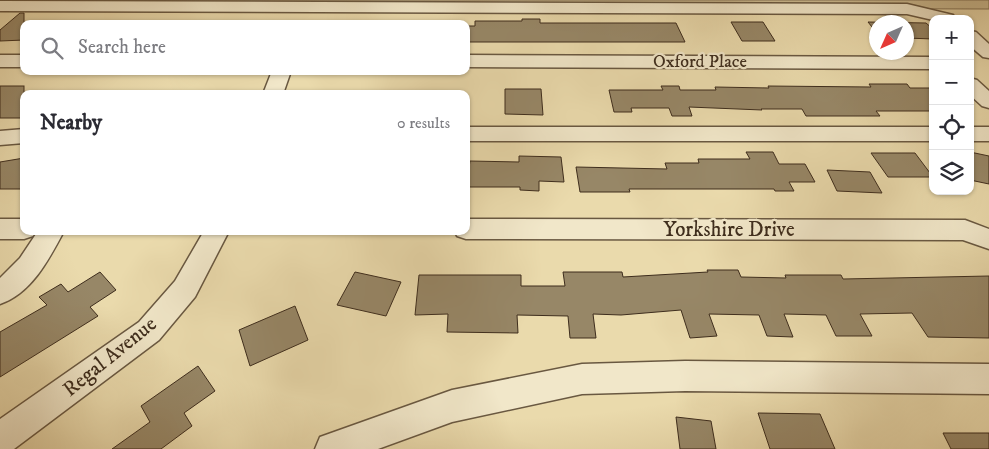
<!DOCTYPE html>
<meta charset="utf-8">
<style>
:root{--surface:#fff;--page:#f7f7f7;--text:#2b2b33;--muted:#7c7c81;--line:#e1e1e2}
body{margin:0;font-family:"IM FELL DW Pica",serif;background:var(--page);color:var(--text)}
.controls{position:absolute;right:15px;top:15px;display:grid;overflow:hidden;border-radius:10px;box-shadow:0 1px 4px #0004}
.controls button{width:45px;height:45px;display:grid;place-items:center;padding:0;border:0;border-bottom:1px solid var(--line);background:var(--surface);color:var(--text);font:25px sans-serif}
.compass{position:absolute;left:869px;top:15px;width:45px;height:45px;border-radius:50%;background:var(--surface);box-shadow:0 1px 4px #0004;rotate:225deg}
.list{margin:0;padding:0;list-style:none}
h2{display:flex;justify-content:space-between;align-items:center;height:65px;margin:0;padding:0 20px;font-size:21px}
h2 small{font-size:16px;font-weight:400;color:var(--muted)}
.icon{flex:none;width:28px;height:28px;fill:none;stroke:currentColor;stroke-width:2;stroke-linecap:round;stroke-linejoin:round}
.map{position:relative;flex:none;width:989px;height:449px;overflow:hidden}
.search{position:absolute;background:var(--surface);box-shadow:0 1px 4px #0004;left:20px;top:20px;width:450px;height:55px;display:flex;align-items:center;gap:12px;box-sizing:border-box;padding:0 18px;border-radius:10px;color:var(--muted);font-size:19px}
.panel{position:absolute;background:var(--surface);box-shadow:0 1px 4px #0004;left:20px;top:90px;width:450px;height:145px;border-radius:10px}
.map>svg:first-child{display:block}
.green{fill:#cdbd94;stroke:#867558}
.building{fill:#978767;stroke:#3e2d1d}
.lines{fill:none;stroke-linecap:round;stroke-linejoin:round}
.minor-casing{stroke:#695841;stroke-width:3}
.minor{fill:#f1e7c9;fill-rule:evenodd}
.labels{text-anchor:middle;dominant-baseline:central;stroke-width:4.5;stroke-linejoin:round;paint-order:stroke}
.far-street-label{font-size:18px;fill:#3e2d1d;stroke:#f1e7c9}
.street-label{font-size:21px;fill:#3e2d1d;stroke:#f1e7c9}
</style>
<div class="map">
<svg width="989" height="449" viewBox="0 0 989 449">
<rect width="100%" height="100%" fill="#eadaac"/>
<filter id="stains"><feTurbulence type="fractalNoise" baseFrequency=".004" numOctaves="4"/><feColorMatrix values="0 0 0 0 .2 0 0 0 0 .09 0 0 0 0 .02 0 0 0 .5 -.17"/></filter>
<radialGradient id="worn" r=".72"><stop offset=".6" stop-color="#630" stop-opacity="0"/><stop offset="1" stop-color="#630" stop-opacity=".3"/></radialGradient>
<polygon class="green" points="0,0 989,0 989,9 0,6"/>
<g class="building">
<polygon points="20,13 24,13 24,40 0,41 0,30"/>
<polygon points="522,19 540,19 540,23 676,23 685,42 466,42 466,26 475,26 475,21 522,21"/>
<polygon points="731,22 763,22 775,41 742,41"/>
<polygon points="868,22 926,23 933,29 933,39 906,38 906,22 876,22 876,32"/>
<polygon points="869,84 907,84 910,88 933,88 933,111 876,111 880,116 806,116 802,109 761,109 762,110 689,107 692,116 672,116 669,108 631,108 632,112 614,112 609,90 663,90 661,86 679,86 680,90 716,90 715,87 769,88 768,86 871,87"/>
<rect x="0" y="86" width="24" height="32"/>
<polygon points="505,89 541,89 543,115 505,114"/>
<polygon points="746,152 773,152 779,164 805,164 815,182 789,182 794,191 775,191 774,189 629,189 630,192 580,192 576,167 667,169 665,163 699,163 698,159 750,159"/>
<polygon points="970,152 989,156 989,184 970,180"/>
<polygon points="871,153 915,153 933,177 888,177"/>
<polygon points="519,156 561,157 564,182 539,181 539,191 520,190 520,187 466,187 466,168 469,168 470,161 519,162"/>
<polygon points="24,158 24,189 0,189 0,162"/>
<polygon points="827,170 870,172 882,193 837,191"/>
<polygon points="707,270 738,270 741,277 786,278 785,275 841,275 843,279 989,276 989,338 928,337 912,313 860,314 872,336 836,336 826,315 784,314 793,337 767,336 759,315 709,314 717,336 690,338 681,310 621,315 593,314 596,338 570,338 568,316 517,315 518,333 447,332 448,314 415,315 419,275 521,275 521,286 565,286 563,272 622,272 623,277 708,272"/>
<polygon points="100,272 116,290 90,307 98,316 0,377 0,332 47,305 39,297 61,284 68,292"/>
<polygon points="355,272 401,282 386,316 337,305"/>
<polygon points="295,306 308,340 250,366 239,330"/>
<polygon points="198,366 215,391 184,413 192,426 161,449 112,449 150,422 141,406"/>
<polygon points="758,413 820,414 835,449 770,449"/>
<polygon points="676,417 711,421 716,449 680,449"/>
<polygon points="943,433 989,433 989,449 951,449"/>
</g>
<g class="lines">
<g class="minor-casing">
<g id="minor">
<polygon points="0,1 907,4 953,15 955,19 933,19 933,20 907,14 0,11"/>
<polygon points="970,31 976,32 989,44 989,58 983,57 970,46"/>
<rect x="0" y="55" width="24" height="12"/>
<polygon points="466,55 933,57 933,69 466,67"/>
<polygon points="272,71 291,71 283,94 263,94"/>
<polygon points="970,78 977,80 989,91 989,108 982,106 970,95"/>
<rect x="466" y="127" width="467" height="14"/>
<rect x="970" y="127" width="19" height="14"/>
<polygon points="24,129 24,143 0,145 0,131"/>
<polygon points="0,219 24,219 24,231 35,231 33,236 24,239 0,239"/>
<polygon points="466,219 965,220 989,229 989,249 963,240 466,239 457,236 455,231 466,231"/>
<path d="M38,231H64C49,259 32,293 0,304V278L20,258Z"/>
<polygon points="204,231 229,231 195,297 159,340 14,449 0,449 0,419 139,322 175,281"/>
<polygon points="685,361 989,364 989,394 685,391 582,394 452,422 378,449 315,449 320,437 452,390 582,364"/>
</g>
</g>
<use href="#minor" class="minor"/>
</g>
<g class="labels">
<g class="far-street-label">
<text x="700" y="62">Oxford Place</text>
</g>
<g class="street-label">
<text x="729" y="230">Yorkshire Drive</text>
<text transform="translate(110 357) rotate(-39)">Regal Avenue</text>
</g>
</g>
<rect width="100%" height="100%" filter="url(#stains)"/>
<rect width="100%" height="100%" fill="url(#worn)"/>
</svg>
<div class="controls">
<button>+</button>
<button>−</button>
<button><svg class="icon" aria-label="locate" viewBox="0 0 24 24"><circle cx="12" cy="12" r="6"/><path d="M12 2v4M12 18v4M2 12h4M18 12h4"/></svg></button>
<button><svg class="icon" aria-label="layers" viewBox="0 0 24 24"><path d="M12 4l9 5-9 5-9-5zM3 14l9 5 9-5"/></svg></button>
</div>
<svg class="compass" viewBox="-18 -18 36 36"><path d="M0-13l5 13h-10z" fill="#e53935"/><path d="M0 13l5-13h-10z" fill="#7c7c81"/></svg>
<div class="search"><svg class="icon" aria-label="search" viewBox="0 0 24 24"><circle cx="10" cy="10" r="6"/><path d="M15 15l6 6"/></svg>Search here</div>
<section class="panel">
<h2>Nearby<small>0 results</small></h2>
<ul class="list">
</ul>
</section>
</div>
